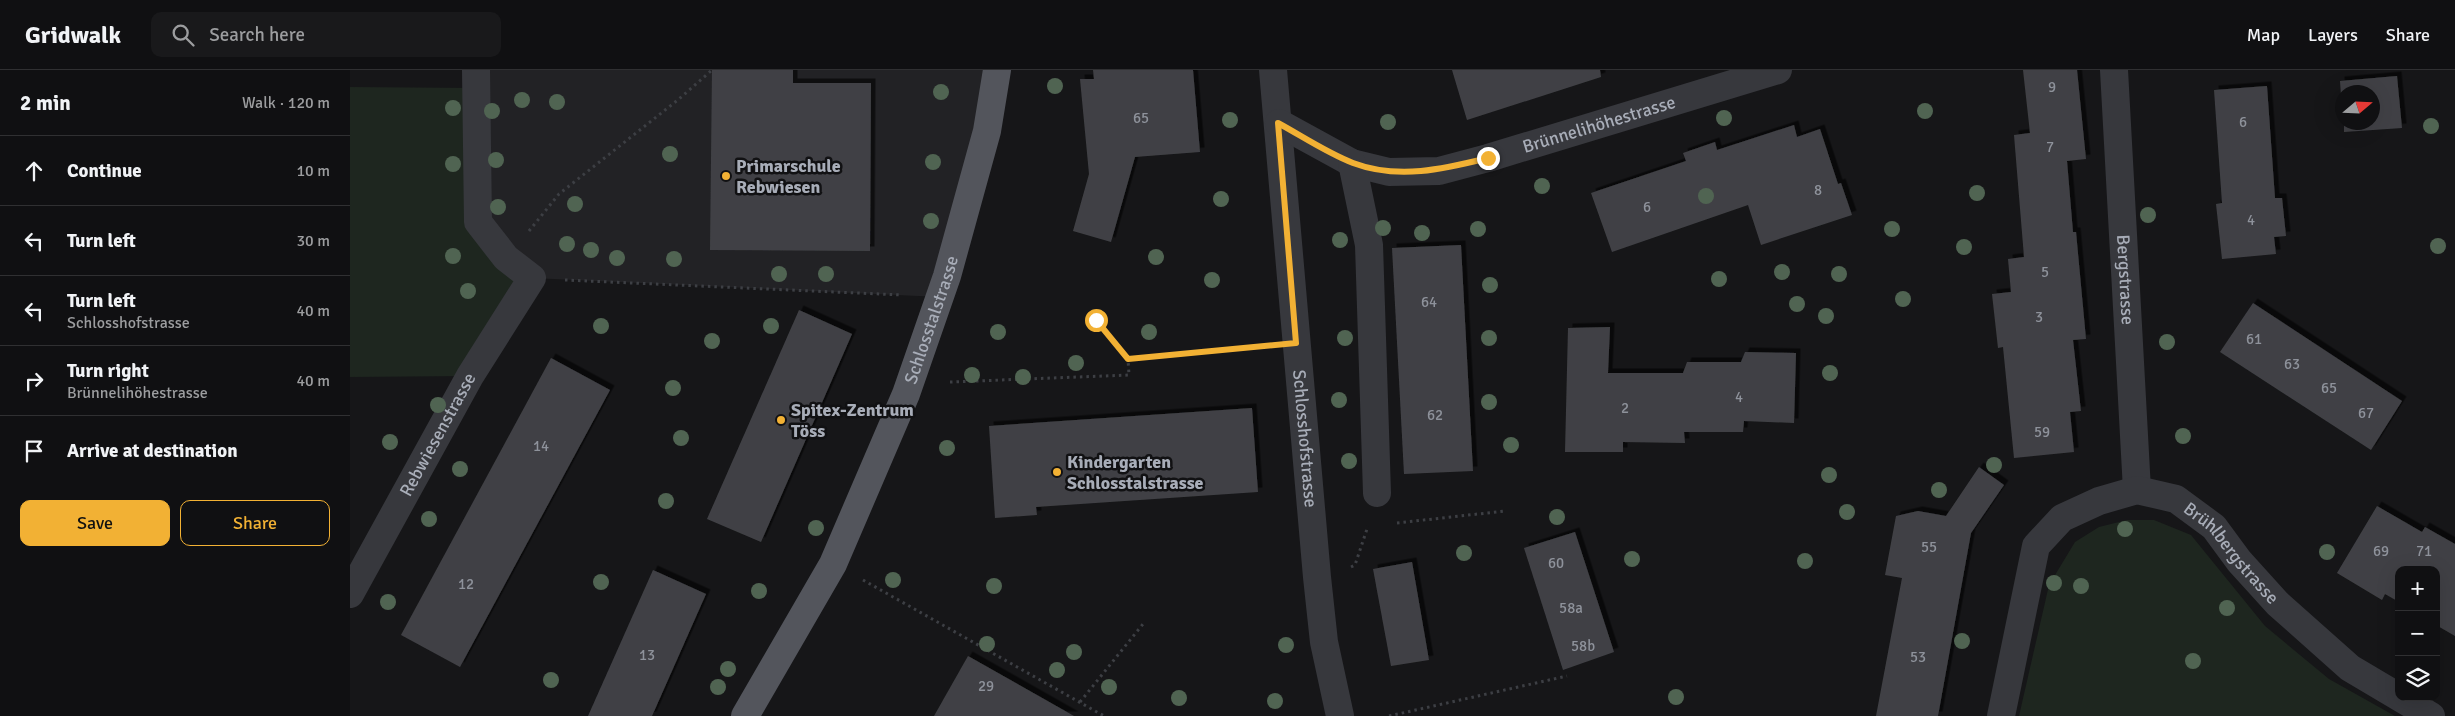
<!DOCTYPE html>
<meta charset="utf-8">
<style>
:root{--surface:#101012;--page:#19191b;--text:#f1f3f6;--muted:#9c9d9f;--line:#303032;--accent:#f2b134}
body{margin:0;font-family:Signika,sans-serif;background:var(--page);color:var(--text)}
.controls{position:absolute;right:15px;bottom:15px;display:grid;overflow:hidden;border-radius:10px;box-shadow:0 5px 20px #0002}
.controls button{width:45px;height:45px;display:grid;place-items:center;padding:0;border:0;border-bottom:1px solid var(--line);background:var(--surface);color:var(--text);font:25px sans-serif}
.compass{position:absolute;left:1985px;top:15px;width:45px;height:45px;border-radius:50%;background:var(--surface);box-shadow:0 5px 20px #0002;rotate:71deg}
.stop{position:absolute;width:15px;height:15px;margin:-11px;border:4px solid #f2b134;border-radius:50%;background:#fff}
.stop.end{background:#f2b134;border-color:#fff;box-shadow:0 1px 5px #0008}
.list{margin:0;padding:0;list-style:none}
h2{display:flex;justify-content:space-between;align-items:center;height:65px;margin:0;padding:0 20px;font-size:21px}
h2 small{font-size:16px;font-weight:400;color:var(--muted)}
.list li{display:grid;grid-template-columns:32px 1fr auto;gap:15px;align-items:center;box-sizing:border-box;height:70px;padding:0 20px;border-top:1px solid var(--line)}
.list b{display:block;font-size:19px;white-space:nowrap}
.list p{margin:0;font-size:16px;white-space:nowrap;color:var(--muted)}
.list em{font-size:16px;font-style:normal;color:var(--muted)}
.actions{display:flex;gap:10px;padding:15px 20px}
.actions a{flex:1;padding:11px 0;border:1px solid var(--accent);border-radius:10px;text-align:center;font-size:18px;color:var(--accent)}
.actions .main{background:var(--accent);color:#111}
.icon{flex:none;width:28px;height:28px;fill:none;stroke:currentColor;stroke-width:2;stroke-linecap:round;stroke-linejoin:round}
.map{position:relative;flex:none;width:2105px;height:646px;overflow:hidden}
header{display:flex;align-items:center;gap:30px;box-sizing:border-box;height:70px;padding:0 25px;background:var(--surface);border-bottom:1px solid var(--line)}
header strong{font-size:24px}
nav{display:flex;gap:28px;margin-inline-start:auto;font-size:18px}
.search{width:350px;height:45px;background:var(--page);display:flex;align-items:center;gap:12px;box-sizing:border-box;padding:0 18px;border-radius:10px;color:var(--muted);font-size:19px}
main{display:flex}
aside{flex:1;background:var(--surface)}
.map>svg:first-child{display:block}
.built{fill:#222225}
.green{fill:#1e261f}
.building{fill:#404145;filter:url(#shadow)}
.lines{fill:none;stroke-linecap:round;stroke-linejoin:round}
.path{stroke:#3d3f44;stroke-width:3;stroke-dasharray:2.5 4;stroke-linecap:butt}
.minor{stroke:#37383d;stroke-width:28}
.major{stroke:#53555c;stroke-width:28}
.tree{fill:#506452}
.route{stroke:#f2b134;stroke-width:6}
.poi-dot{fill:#f2b134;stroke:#111113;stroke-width:2}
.labels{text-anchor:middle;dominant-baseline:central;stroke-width:5;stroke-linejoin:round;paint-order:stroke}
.number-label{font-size:15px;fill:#8e929b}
.street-label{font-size:18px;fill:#a8adb8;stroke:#111113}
.poi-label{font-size:18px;font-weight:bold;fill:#a8adb8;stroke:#111113;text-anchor:start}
</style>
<header>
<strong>Gridwalk</strong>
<div class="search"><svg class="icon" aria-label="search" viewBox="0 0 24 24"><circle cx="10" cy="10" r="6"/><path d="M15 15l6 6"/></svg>Search here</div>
<nav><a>Map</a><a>Layers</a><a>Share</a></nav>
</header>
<main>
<aside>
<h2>2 min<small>Walk · 120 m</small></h2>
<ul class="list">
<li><svg class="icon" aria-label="ahead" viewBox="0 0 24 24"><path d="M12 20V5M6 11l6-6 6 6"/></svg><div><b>Continue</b></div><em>10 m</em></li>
<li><svg class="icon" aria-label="left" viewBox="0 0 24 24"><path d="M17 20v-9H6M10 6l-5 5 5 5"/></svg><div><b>Turn left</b></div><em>30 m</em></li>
<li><svg class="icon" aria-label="left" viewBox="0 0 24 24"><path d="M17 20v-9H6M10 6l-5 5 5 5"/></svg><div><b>Turn left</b><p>Schlosshofstrasse</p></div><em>40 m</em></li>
<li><svg class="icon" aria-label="right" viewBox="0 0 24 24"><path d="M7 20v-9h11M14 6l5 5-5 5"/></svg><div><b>Turn right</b><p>Brünnelihöhestrasse</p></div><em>40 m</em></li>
<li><svg class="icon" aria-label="arrive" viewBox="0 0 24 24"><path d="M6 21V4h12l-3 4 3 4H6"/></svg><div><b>Arrive at destination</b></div></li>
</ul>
<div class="actions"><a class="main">Save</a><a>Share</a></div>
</aside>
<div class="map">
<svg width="2105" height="646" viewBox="0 0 2105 646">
<defs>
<filter id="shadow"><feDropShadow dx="4.5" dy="-4.5" stdDeviation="0" flood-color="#0009"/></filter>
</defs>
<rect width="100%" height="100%" fill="#161618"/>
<polygon class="built" points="126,0 647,0 590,227 182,208 128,152"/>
<g class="green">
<polygon points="0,17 126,18 128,152 182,208 120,306 0,307"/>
<polygon points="1777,450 1804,450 1841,465 1915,556 1979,609 2045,646 1669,646 1699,515 1725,472 1749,457"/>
</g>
<g class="building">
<polygon points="362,0 443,0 443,13 521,13 520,181 360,180"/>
<polygon points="743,0 843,0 850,82 785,87 761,172 723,161 739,104 730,9 744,9"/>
<polygon points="1102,0 1250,0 1251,7 1117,50"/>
<polygon points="1673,0 1727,0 1736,89 1717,91 1723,162 1726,162 1736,269 1723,270 1731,341 1720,342 1724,382 1664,388 1653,277 1648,278 1642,224 1661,222 1658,189 1674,187 1664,65 1680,63"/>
<polygon points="2047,6 2052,58 1994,62 1994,52 2022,52 2022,22 1992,22 1992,40 1990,11"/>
<polygon points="1917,16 1925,128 1932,128 1936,166 1924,167 1926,184 1872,189 1866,134 1872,133 1864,20"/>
<polygon points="1444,55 1447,67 1470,59 1488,114 1491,113 1502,145 1411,175 1398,135 1262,182 1241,123 1336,91 1333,83 1365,72 1367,80"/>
<polygon points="1111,175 1123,401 1054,404 1042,178"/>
<polygon points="1903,233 2052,331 2021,380 1870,282"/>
<polygon points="449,240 502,264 411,472 357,449"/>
<polygon points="1260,257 1258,303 1333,303 1337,292 1391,292 1395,282 1446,283 1444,353 1394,351 1393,362 1334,362 1335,373 1273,372 1273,382 1215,382 1218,258"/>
<polygon points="201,288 260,320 110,597 51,565"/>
<polygon points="902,338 908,422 686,437 687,445 645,448 639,356"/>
<polygon points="1629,397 1654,415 1621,463 1588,646 1526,646 1552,508 1535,505 1546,446 1568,441 1596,446"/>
<polygon points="2027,436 2072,462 2075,457 2105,474 2105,566 2086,555 2086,500 2049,500 2049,532 2035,524 2032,530 1987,503"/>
<polygon points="1225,462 1264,582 1213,600 1174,478"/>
<polygon points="1062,492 1079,590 1041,596 1023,499"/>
<polygon points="303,500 356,524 302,646 238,646"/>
<polygon points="618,586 724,646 584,646"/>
</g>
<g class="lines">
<g class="path">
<polyline points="179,161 209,124 329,29 362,0"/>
<polyline points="215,210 552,225"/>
<polyline points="746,250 778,289"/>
<polyline points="600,312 779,305 778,289 911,276"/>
<polyline points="1047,453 1155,441"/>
<polyline points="1001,497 1005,495 1018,456"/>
<polyline points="513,510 754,646"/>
<polyline points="730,632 793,554"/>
<polyline points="1039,646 1217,606"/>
</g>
<g class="minor">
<path id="s1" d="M923,0L967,507L974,572L990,646"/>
<path id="s2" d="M1764,0L1787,420"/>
<path id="s3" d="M929,53L1002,93L1039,102L1089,101L1138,88L1428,0"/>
<polyline points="1002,93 1019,175 1027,423"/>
<path id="s4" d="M0,524L120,306L182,208L156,188L128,152L126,0"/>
<path id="s5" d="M1651,646L1686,476L1712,448L1749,431L1787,420L1826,429L1864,457L1889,491L1928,534L2000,598L2081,646"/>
</g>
<path class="major" id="s6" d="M395,646L483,494L556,324L597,206L637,61L647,0"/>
</g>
<g class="tree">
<circle cx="705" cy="16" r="8"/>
<circle cx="591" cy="22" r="8"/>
<circle cx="172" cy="30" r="8"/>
<circle cx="207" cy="32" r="8"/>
<circle cx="103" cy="38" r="8"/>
<circle cx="142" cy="41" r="8"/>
<circle cx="1575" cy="41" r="8"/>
<circle cx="1374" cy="48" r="8"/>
<circle cx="880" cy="50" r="8"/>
<circle cx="1038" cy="52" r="8"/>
<circle cx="2081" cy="56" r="8"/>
<circle cx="320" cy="84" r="8"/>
<circle cx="146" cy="90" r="8"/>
<circle cx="583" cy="92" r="8"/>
<circle cx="103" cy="94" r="8"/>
<circle cx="1192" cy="116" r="8"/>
<circle cx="1627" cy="123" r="8"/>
<circle cx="1356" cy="126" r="8"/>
<circle cx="871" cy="129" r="8"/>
<circle cx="225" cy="134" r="8"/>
<circle cx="148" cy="137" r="8"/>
<circle cx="1798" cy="145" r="8"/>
<circle cx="581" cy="151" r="8"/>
<circle cx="1033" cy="158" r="8"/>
<circle cx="1128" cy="159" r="8"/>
<circle cx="1542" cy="159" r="8"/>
<circle cx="1072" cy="163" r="8"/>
<circle cx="990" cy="170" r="8"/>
<circle cx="217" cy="174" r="8"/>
<circle cx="2088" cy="176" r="8"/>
<circle cx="1614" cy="177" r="8"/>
<circle cx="241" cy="180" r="8"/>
<circle cx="103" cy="186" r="8"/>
<circle cx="806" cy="187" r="8"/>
<circle cx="267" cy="188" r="8"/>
<circle cx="324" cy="189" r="8"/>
<circle cx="1432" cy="202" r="8"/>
<circle cx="429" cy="204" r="8"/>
<circle cx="476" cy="204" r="8"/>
<circle cx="1489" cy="204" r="8"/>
<circle cx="1369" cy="209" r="8"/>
<circle cx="862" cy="210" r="8"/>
<circle cx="1140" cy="215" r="8"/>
<circle cx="118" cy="221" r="8"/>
<circle cx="1553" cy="229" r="8"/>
<circle cx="1447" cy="234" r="8"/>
<circle cx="1476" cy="246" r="8"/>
<circle cx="251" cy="256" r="8"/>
<circle cx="421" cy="256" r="8"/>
<circle cx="648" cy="262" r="8"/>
<circle cx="799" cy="262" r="8"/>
<circle cx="995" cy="268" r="8"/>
<circle cx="1139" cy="268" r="8"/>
<circle cx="362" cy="271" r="8"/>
<circle cx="1817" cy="272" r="8"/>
<circle cx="726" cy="293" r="8"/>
<circle cx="1480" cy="303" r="8"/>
<circle cx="622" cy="305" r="8"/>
<circle cx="673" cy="307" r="8"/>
<circle cx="323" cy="318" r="8"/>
<circle cx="989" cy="330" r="8"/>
<circle cx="1139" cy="332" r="8"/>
<circle cx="88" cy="335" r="8"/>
<circle cx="1833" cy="366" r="8"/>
<circle cx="331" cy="368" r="8"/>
<circle cx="40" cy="372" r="8"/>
<circle cx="1161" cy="375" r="8"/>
<circle cx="597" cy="378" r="8"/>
<circle cx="999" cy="391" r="8"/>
<circle cx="1644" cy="395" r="8"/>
<circle cx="110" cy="399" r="8"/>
<circle cx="1479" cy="405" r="8"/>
<circle cx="1589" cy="420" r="8"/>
<circle cx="316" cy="431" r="8"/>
<circle cx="1497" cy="442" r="8"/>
<circle cx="1207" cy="447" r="8"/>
<circle cx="79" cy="449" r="8"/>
<circle cx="466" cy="458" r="8"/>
<circle cx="1775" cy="459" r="8"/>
<circle cx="1977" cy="482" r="8"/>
<circle cx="1114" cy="483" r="8"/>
<circle cx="1282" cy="489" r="8"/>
<circle cx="1455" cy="491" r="8"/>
<circle cx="543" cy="510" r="8"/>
<circle cx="251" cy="512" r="8"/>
<circle cx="1704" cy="513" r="8"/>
<circle cx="644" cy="516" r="8"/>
<circle cx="1731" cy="516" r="8"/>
<circle cx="409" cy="521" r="8"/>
<circle cx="38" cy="532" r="8"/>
<circle cx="1877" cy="538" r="8"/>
<circle cx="1612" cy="571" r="8"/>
<circle cx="637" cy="574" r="8"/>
<circle cx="936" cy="575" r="8"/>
<circle cx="724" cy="582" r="8"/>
<circle cx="1843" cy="591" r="8"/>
<circle cx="378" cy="599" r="8"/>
<circle cx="707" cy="600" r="8"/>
<circle cx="201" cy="610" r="8"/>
<circle cx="368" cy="617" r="8"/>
<circle cx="759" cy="617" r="8"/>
<circle cx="1326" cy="627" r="8"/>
<circle cx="829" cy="628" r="8"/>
<circle cx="925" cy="631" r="8"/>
</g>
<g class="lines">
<path class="route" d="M746,250L778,289L946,273L928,53C952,66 977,83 1003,93C1048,110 1094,99 1138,88"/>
</g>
<g class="poi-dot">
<circle cx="376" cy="106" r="5"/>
<circle cx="431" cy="350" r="5"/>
<circle cx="707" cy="402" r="5"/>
</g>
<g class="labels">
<g class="number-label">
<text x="1702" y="17">9</text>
<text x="791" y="48">65</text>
<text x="1893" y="52">6</text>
<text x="1700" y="77">7</text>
<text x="1468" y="120">8</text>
<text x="1297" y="137">6</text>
<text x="1901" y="150">4</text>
<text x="1695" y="202">5</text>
<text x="1079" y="232">64</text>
<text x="1689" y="247">3</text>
<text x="1904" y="269">61</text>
<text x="1942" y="294">63</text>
<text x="1979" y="318">65</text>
<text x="1389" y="327">4</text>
<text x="1275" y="338">2</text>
<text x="2016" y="343">67</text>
<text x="1085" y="345">62</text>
<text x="1692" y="362">59</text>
<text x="191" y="376">14</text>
<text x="1579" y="477">55</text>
<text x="2031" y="481">69</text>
<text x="2074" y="481">71</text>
<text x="1206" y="493">60</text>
<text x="116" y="514">12</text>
<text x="1221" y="538">58a</text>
<text x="1233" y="576">58b</text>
<text x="297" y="585">13</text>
<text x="1568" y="587">53</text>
<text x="636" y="616">29</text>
</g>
<g class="street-label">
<text stroke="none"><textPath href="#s3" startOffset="338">Brünnelihöhestrasse</textPath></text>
<text stroke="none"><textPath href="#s2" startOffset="210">Bergstrasse</textPath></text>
<text stroke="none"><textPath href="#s6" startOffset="439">Schlosstalstrasse</textPath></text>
<text stroke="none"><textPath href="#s4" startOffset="182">Rebwiesenstrasse</textPath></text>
<text stroke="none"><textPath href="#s1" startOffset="370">Schlosshofstrasse</textPath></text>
<text stroke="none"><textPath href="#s5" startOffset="410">Brühlbergstrasse</textPath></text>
</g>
<g class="poi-label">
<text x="386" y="96">Primarschule<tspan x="386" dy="21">Rebwiesen</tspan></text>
<text x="441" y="340">Spitex-Zentrum<tspan x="441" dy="21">Töss</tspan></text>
<text x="717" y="392">Kindergarten<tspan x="717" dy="21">Schlosstalstrasse</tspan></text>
</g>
</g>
</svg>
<div class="controls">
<button>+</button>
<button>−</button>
<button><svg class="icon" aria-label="layers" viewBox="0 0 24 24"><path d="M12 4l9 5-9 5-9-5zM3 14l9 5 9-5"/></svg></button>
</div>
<svg class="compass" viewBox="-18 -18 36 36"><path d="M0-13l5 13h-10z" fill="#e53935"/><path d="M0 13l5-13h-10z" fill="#9c9d9f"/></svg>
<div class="stop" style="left:746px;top:250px"></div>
<div class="stop end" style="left:1138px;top:88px"></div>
</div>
</main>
